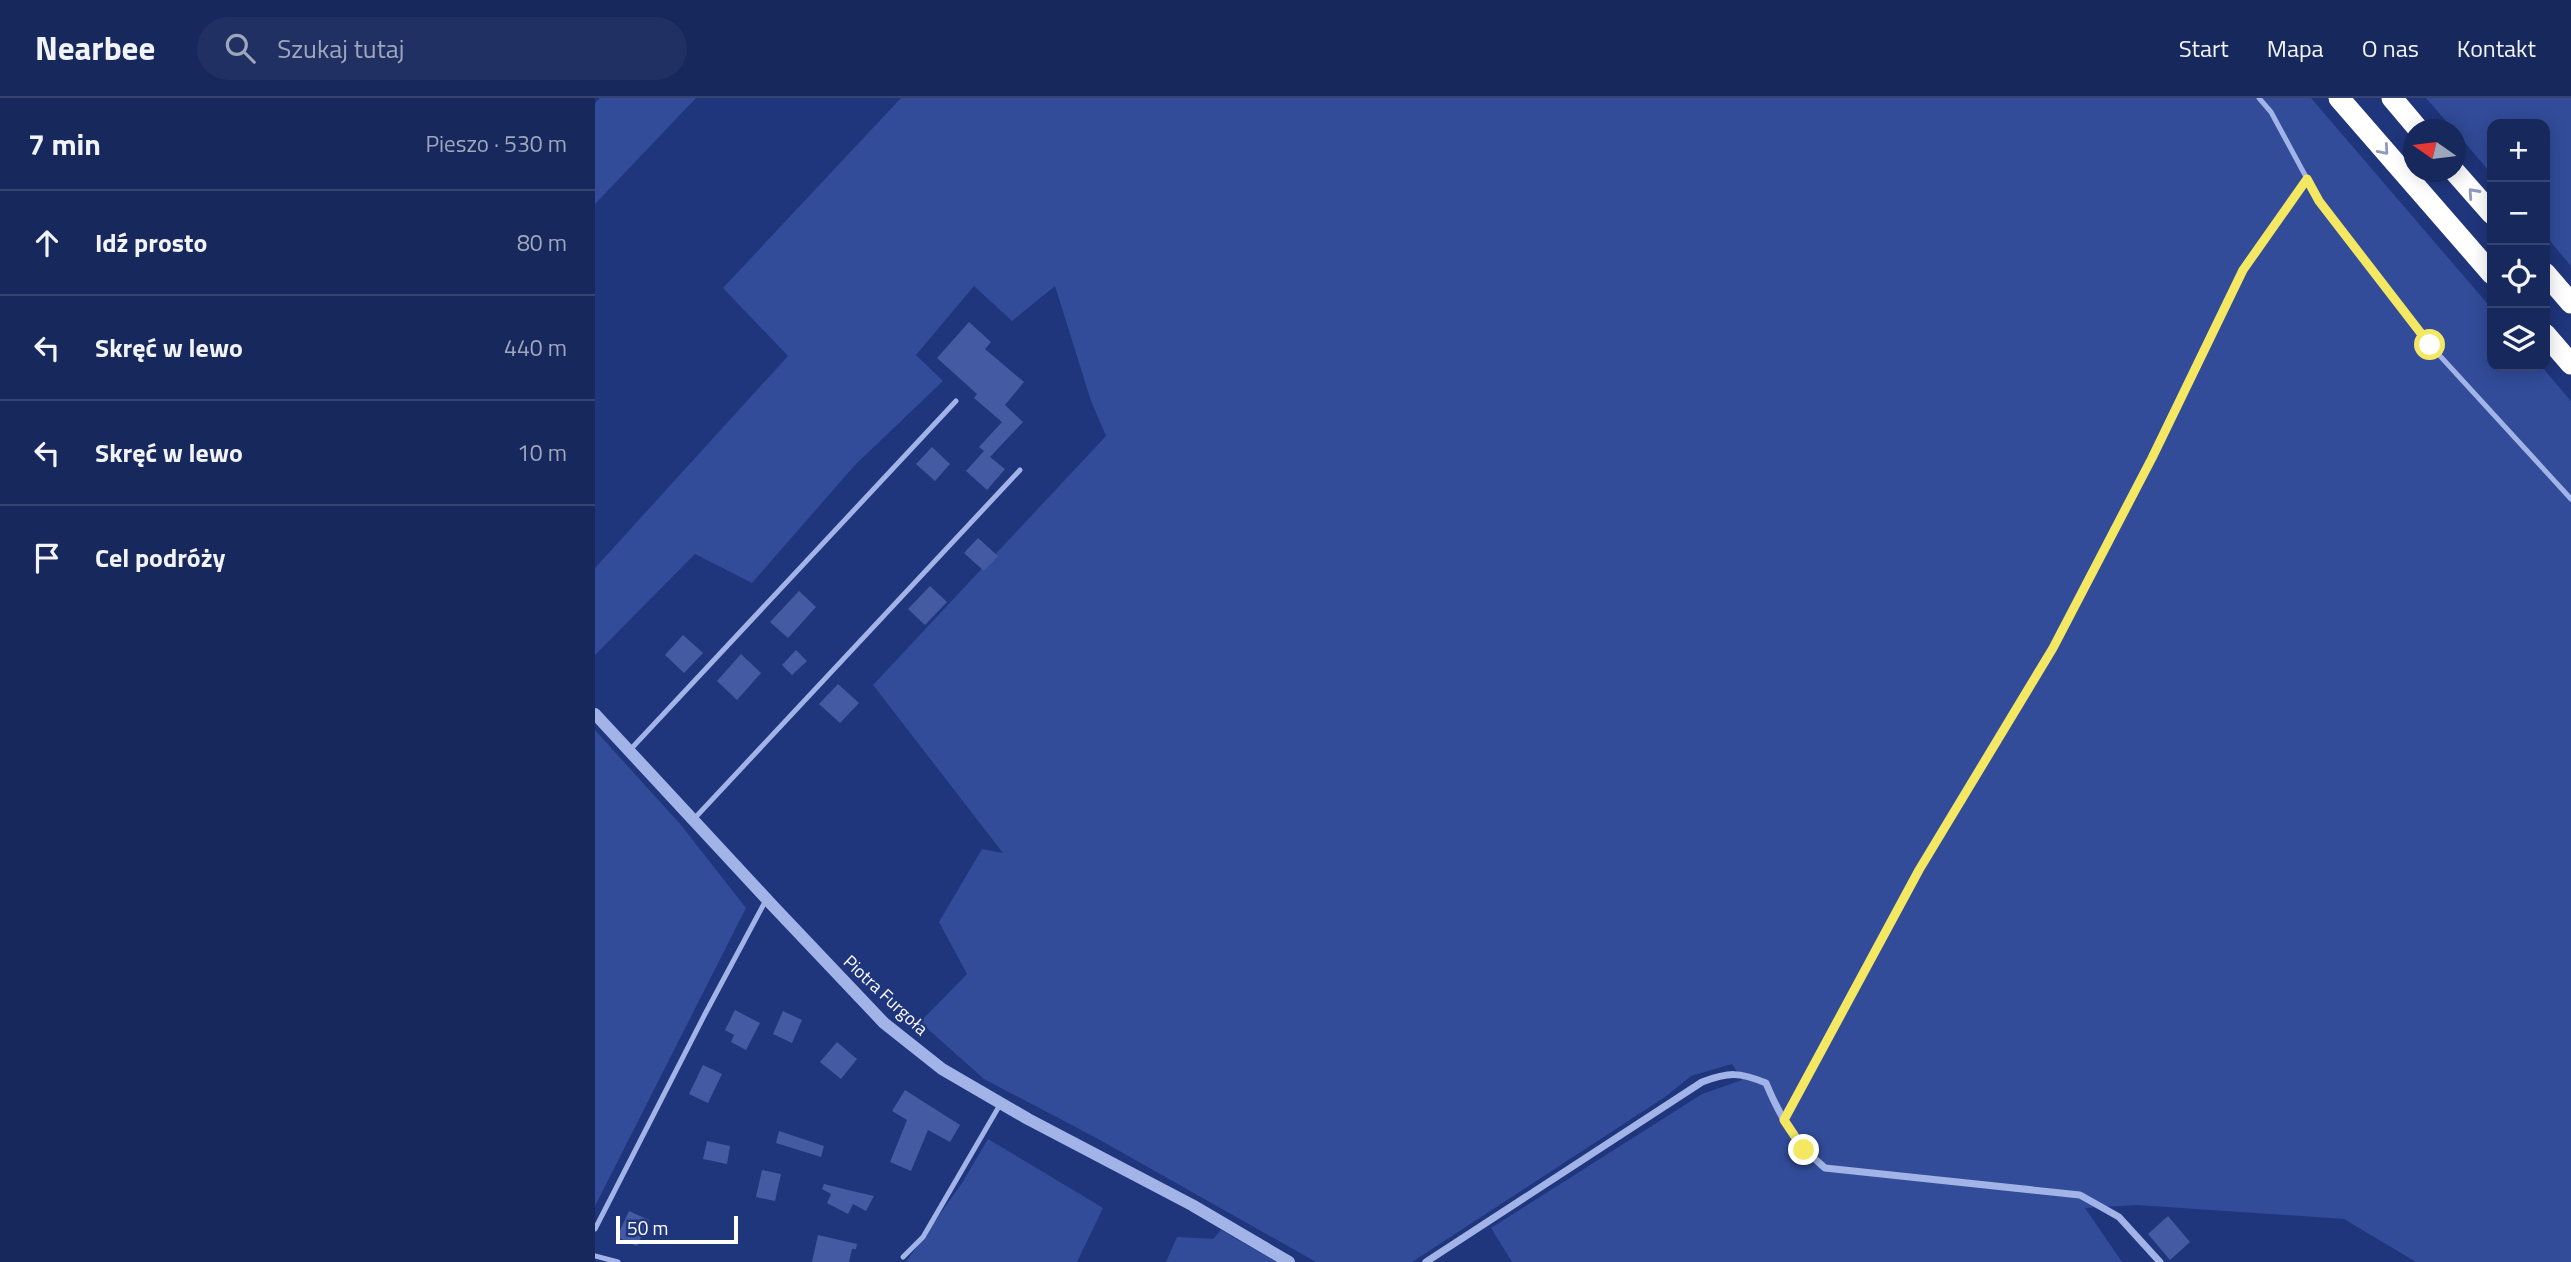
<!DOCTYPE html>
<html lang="pl">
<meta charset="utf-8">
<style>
:root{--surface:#17285d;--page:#203063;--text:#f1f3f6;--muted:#9ea6bc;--line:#364472}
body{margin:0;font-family:"Titillium Web",sans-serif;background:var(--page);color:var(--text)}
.controls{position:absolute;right:21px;top:21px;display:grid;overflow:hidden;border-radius:14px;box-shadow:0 4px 18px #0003}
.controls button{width:63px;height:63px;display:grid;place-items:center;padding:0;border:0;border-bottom:2px solid var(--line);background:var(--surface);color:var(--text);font:35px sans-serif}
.compass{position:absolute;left:1808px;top:21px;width:63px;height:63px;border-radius:50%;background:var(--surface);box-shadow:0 4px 18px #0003;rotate:284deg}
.scale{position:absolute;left:21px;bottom:18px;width:122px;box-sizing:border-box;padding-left:7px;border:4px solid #fff;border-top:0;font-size:19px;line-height:24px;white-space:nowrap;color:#fff;-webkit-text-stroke:5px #1f357c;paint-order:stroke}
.stop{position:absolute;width:21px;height:21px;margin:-16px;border:5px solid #f4e862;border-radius:50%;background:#fff}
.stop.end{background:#f4e862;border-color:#fff;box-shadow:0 2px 7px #0008}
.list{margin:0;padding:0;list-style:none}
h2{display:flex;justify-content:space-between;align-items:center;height:91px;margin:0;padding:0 28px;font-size:30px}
h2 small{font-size:23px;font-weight:400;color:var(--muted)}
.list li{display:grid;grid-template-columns:46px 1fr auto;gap:21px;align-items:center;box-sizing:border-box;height:105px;padding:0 28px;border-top:2px solid var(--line)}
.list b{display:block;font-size:26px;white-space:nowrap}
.list em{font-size:23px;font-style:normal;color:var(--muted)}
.icon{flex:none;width:38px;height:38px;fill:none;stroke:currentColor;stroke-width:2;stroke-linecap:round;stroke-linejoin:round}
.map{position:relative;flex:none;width:1976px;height:1164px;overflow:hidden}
header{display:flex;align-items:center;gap:42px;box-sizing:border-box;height:98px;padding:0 35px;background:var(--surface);border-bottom:2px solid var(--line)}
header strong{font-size:33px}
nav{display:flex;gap:38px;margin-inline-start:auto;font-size:24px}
.search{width:490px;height:63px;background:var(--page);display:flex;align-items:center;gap:18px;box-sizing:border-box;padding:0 24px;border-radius:38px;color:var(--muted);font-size:26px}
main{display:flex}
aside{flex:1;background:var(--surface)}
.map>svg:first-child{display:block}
.green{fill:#324c9a}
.building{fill:#445ba3}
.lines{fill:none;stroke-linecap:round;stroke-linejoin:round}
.path{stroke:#a2b3e7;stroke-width:2.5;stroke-dasharray:3.5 5;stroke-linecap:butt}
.service{stroke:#a2b3e7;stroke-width:5}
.minor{stroke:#a2b3e7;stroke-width:7}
.tertiary{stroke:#a2b3e7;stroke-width:12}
.motorway{stroke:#fff;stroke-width:21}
.oneway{stroke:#8f9abe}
.route{stroke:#f4e862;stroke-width:9}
.labels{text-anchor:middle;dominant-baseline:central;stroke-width:5;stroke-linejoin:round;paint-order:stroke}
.street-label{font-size:18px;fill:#fff;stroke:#1f357c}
</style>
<header>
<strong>Nearbee</strong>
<div class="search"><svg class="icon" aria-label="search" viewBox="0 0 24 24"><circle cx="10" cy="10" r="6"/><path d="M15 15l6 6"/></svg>Szukaj tutaj</div>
<nav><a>Start</a><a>Mapa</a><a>O nas</a><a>Kontakt</a></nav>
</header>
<main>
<aside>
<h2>7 min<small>Pieszo · 530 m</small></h2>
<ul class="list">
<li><svg class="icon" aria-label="ahead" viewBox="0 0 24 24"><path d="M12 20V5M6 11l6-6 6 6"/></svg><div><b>Idź prosto</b></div><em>80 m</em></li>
<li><svg class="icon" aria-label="left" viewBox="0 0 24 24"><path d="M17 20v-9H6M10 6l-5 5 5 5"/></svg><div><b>Skręć w lewo</b></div><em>440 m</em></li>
<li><svg class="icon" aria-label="left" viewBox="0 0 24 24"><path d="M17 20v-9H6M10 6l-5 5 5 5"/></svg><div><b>Skręć w lewo</b></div><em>10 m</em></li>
<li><svg class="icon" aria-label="arrive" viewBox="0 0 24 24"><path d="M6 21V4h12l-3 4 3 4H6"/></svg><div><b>Cel podróży</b></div></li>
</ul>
</aside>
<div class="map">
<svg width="1976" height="1164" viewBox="0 0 1976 1164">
<rect width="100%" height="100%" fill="#1f357c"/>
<g class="green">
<polygon points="5,0 101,0 0,106 0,5"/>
<polygon points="306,0 1716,0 1897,211 1897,268 1946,268 1976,303 1976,1164 1821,1164 1749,1121 1542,1107 1490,1110 1527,1164 917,1164 896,1130 1107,996 1147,982 1137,966 1096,978 1070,999 817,1164 721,1164 505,1042 389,981 325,924 372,876 344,824 387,751 408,755 278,587 511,338 496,303 460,188 417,223 379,188 321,257 348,283 260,367 157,485 100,456 0,557 0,470 193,258 128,190"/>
<polygon points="1831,0 1976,0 1976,168 1950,137 1950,26 1897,26 1897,77 1861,34 1860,32 1858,31"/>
<polygon points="0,632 86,727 151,810 0,1108"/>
<polygon points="393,1041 508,1110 482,1164 311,1164 367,1085"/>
<polygon points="626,1132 682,1164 571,1164 582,1139 618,1141"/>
</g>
<g class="building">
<polygon points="374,224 396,244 390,251 429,284 410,307 428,324 395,359 410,371 392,392 371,373 389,353 384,349 407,324 379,300 382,296 342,260"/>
<polygon points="337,349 355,366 340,383 321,366"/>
<polygon points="383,440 403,458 389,473 369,455"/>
<polygon points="335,488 352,504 330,527 313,511"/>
<polygon points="204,493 221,509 193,540 175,524"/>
<polygon points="88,537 108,555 89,575 70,557"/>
<polygon points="201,552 212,563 197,577 187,567"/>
<polygon points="146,556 166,575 142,602 122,583"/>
<polygon points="243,586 264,605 245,625 224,606"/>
<polygon points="140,912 165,925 151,952 136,944 139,937 130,932"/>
<polygon points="188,913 207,922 197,945 178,936"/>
<polygon points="242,944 262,961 246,981 225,964"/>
<polygon points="108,967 127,976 113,1005 94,996"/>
<polygon points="310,992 365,1027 355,1044 333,1032 316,1073 295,1064 312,1022 297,1013"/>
<polygon points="184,1033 229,1048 226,1059 181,1045"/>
<polygon points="112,1043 135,1048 132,1066 108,1061"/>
<polygon points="167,1072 186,1076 180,1103 161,1099"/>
<polygon points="229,1086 253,1092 279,1098 271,1113 258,1106 253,1116 232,1105 236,1096 227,1091"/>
<polygon points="34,1113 54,1122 42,1148 22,1139"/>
<polygon points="1573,1118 1595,1144 1575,1162 1553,1136"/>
<polygon points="223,1137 262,1146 261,1151 257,1151 254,1164 217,1164"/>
</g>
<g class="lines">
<polyline class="path" points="1196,1010 1324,772 1458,550 1557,360 1648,172 1706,89"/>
<g class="service">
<polyline points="1664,0 1676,14 1724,103 1835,247 1976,401"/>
<polyline points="34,653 361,303"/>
<polyline points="98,722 425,372"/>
<polyline points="0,1131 110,916 171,802"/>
<polyline points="0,1158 23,1164"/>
<polyline points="308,1159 328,1139 406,1005"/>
</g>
<path class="minor" d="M831,1164L1107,984C1134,974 1144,974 1171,985C1185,1019 1201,1046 1230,1070L1485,1097L1524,1119L1565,1164"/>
<polyline class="tertiary" points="0,616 179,809 289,925 347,971 433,1021 597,1107 694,1164"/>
<g class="motorway">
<polyline points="1744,0 1897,176"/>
<polyline points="1797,0 1824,32"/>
<polyline points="1860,74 1897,116"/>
<polyline points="1950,175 1976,205"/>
<polyline points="1950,236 1976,266"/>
</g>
</g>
<defs><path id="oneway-chevron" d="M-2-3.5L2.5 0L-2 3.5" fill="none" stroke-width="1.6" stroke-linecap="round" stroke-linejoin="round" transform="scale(1.75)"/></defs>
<g class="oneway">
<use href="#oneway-chevron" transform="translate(1789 52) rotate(49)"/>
<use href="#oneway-chevron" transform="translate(1878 95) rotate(-132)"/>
</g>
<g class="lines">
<polyline class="route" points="1209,1052 1189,1022 1324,772 1458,550 1557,360 1648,172 1712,81 1724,103 1835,247"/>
</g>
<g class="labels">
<g class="street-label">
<text transform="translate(291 897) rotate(43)">Piotra Furgoła</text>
</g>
</g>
</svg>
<div class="controls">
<button>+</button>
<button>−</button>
<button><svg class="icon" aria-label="locate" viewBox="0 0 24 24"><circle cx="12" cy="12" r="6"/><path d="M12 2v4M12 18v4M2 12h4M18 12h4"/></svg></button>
<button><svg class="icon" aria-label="layers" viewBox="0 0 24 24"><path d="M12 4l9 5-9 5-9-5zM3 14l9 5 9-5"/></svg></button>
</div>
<svg class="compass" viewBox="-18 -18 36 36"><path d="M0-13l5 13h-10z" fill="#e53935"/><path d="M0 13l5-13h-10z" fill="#9ea6bc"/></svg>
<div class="scale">50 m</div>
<div class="stop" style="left:1835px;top:247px"></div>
<div class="stop end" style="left:1209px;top:1052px"></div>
</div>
</main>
